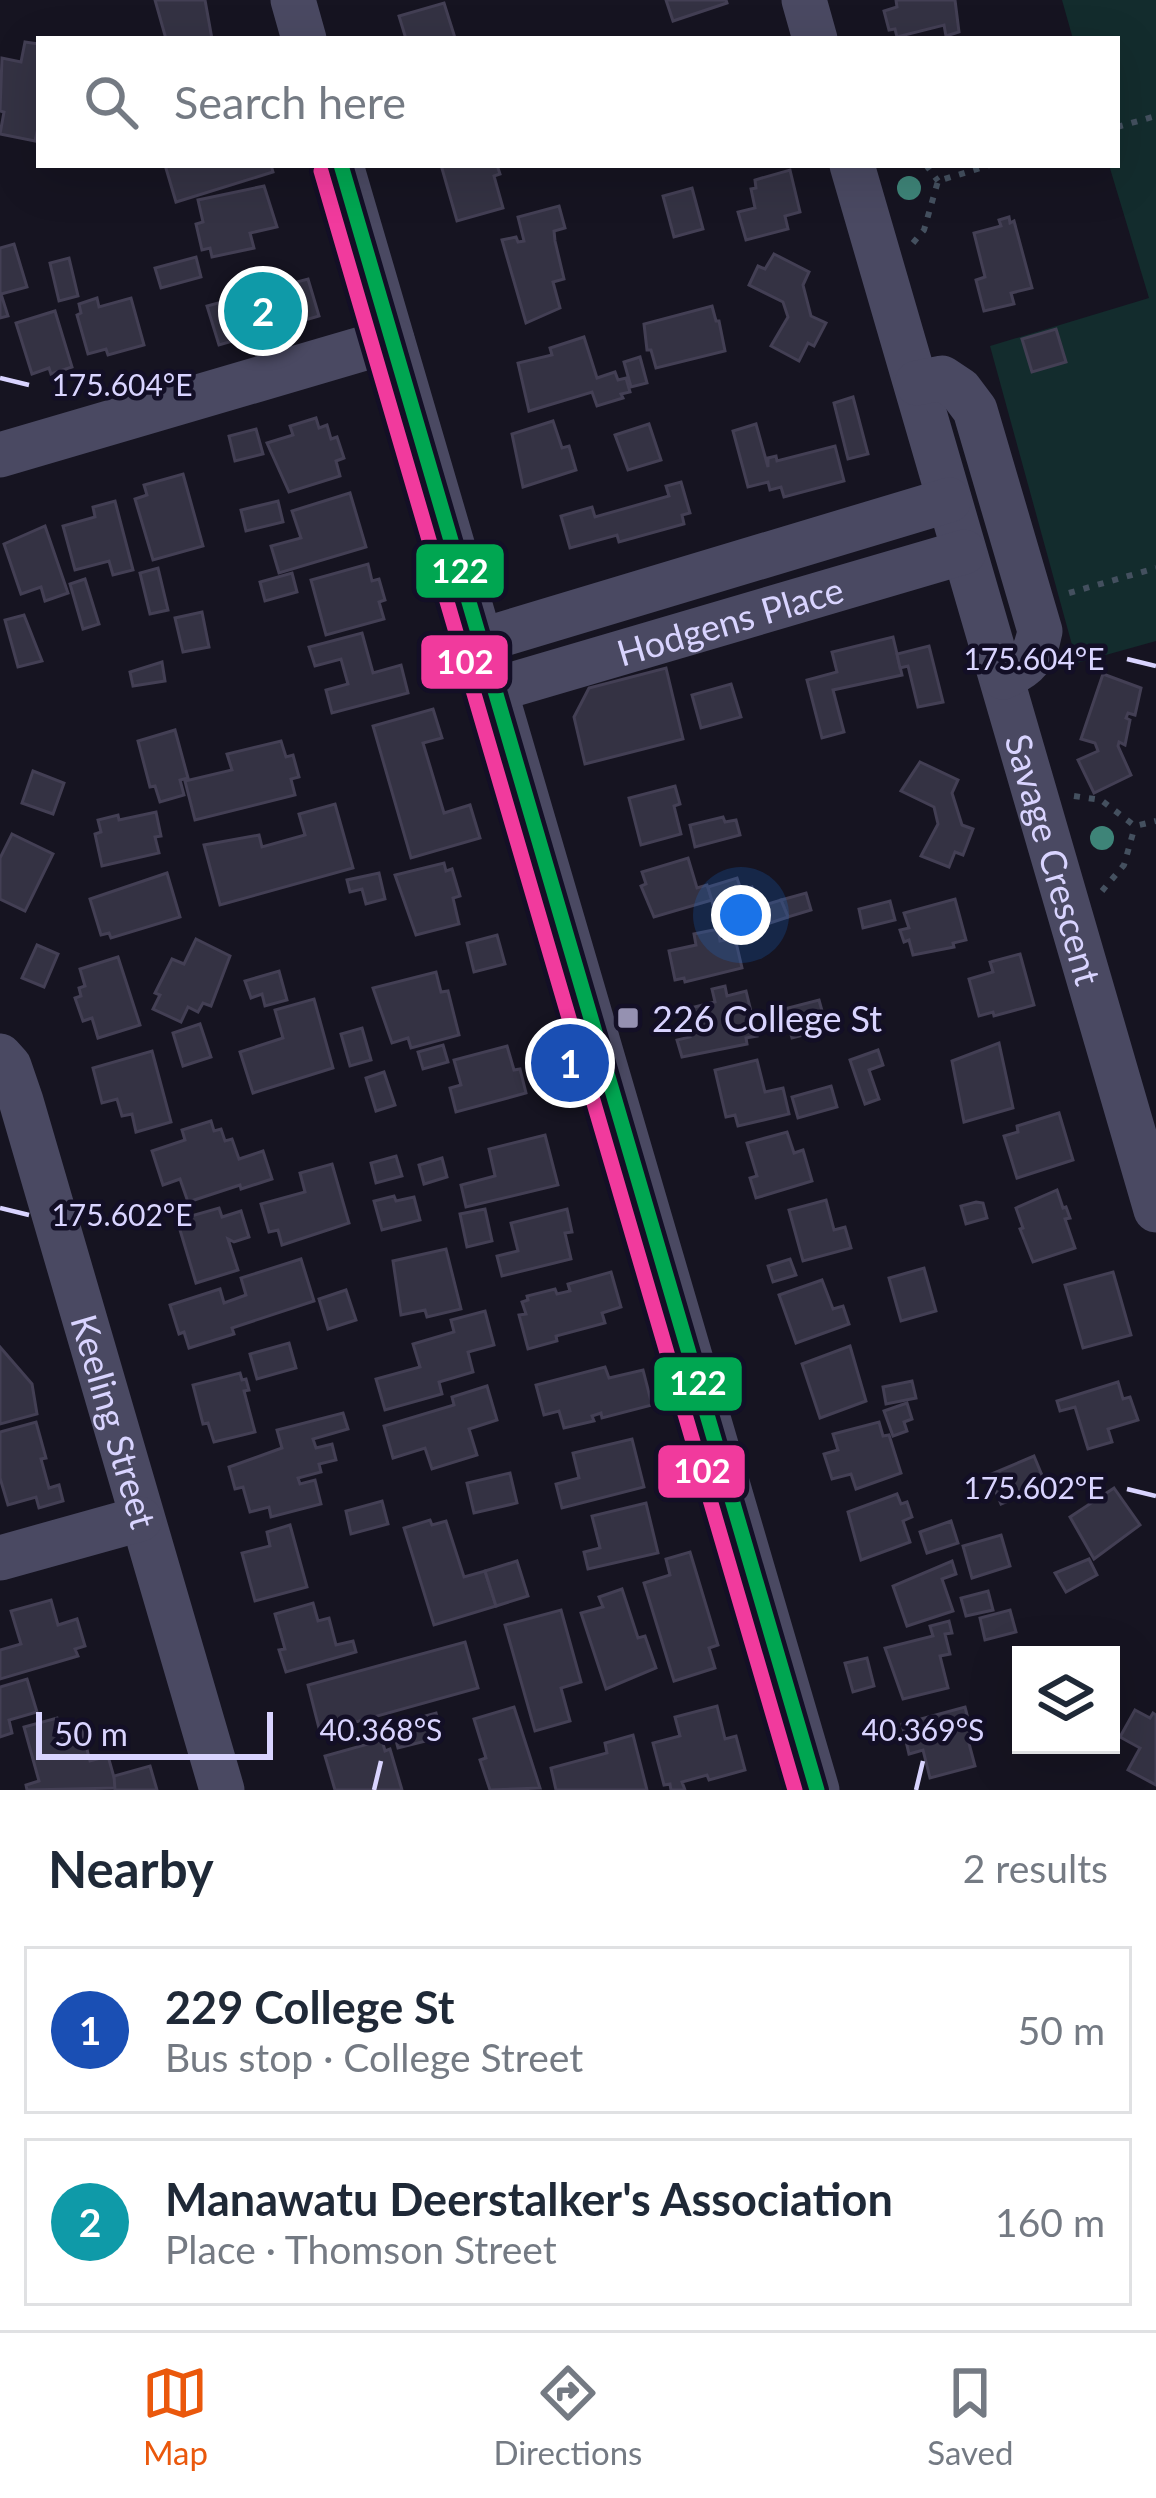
<!DOCTYPE html>
<meta charset="utf-8">
<style>
:root{--surface:#fff;--page:#f2f2f3;--text:#1f2937;--muted:#747a83;--line:#e0e1e3;--accent:#ea580c}
body{margin:0;font-family:Lato,sans-serif;background:var(--page);color:var(--text)}
.controls{position:absolute;right:36px;bottom:36px;display:grid;overflow:hidden;border-radius:0px;box-shadow:0 12px 48px #0002}
.controls button{width:108px;height:108px;display:grid;place-items:center;padding:0;border:0;border-bottom:3px solid var(--line);background:var(--surface);color:var(--text);font:60px sans-serif}
.scale{position:absolute;left:36px;bottom:30px;width:237px;box-sizing:border-box;padding-left:12px;border:6px solid #d9d4ff;border-top:0;font-size:33px;line-height:42px;white-space:nowrap;color:#d9d4ff;-webkit-text-stroke:9px #130f26;paint-order:stroke}
.you{position:absolute;left:741px;top:915px;width:42px;height:42px;margin:-30px;border:9px solid #fff;border-radius:50%;background:#1a73e8;box-shadow:0 0 0 18px #1a73e833}
.badge{display:grid;place-items:center;width:78px;height:78px;border-radius:50%;background:var(--accent);color:#fff;font-size:39px;font-weight:700}
.pin{position:absolute;translate:-50% -50%;border:6px solid #fff;box-shadow:0 3px 12px #0006}
.list{margin:0;padding:0;list-style:none}
h2{display:flex;justify-content:space-between;align-items:center;height:156px;margin:0;padding:0 48px;font-size:51px}
h2 small{font-size:39px;font-weight:400;color:var(--muted)}
.list li{display:grid;grid-template-columns:78px 1fr auto;gap:36px;align-items:center;box-sizing:border-box;height:168px;margin:0 24px 24px;padding:0 24px;border:3px solid var(--line);border-radius:0px}
.list b{display:block;font-size:45px;white-space:nowrap}
.list p{margin:0;font-size:39px;white-space:nowrap;color:var(--muted)}
.list em{font-size:39px;font-style:normal;color:var(--muted)}
.icon{flex:none;width:66px;height:66px;fill:none;stroke:currentColor;stroke-width:2;stroke-linecap:round;stroke-linejoin:round}
.map{position:relative;flex:none;width:1156px;height:1790px;overflow:hidden}
.search{position:absolute;background:var(--surface);box-shadow:0 12px 48px #0002;left:36px;right:36px;top:36px;height:132px;display:flex;align-items:center;gap:30px;box-sizing:border-box;padding:0 42px;border-radius:0px;color:var(--muted);font-size:45px}
.sheet{height:540px;background:var(--surface)}
nav{display:flex;justify-content:space-around;align-items:center;box-sizing:border-box;height:168px;border-top:3px solid var(--line);background:var(--surface);font-size:33px;color:var(--muted)}
nav a{display:grid;justify-items:center;gap:6px}
nav .on{color:var(--accent)}
.map>svg:first-child{display:block}
.green{fill:#132c2d}
.building{fill:#343243;stroke:#433f54;stroke-width:3}
.lines{fill:none;stroke-linecap:round;stroke-linejoin:round}
.path{stroke:#44505f;stroke-width:6;stroke-dasharray:6 9;stroke-linecap:butt}
.minor{stroke:#4a4962;stroke-width:45}
.bus-1-casing{stroke:#130f26;stroke-width:24}
.bus-2-casing{stroke:#130f26;stroke-width:24}
.bus-1{stroke:#00a651;stroke-width:15}
.bus-2{stroke:#f13a9d;stroke-width:15}
.tree{fill:#3e8478}
.ticks{fill:none;stroke:#d9d4ff;stroke-width:4.5}
.poi-dot{fill:#9591b1;stroke:#130f26;stroke-width:4.5}
.labels{text-anchor:middle;dominant-baseline:central;stroke-width:9;stroke-linejoin:round;paint-order:stroke}
.street-label{font-size:36px;fill:#d9d4ff;stroke:#130f26}
.poi-label{font-size:36px;fill:#d9d4ff;stroke:#130f26;text-anchor:start}
.ticks-label{font-size:30px;text-anchor:middle;fill:#d9d4ff;stroke:#130f26;stroke-width:9;stroke-linejoin:round;paint-order:stroke}
.line-badge{stroke:#130f26;stroke-width:4.5}
.badge-label{font-size:33px;text-anchor:middle;font-weight:bold;fill:#fff}
</style>
<div class="map">
<svg width="1156" height="1790" viewBox="0 0 1156 1790">
<rect width="100%" height="100%" fill="#161421"/>
<polygon class="green" points="1062,0 1156,0 1156,641 1077,663 990,346 1149,298 1109,165 1117,165 1117,39 1073,39"/>
<g class="building">
<polygon points="155,0 205,0 212,39 166,39"/>
<polygon points="666,0 726,0 727,3 673,21"/>
<polygon points="896,0 955,0 959,32 946,36 944,25 897,37 895,29 889,30 884,11 897,7"/>
<polygon points="444,3 455,38 462,39 406,39 399,16"/>
<polygon points="25,42 39,44 39,123 35,141 0,134 4,112 0,111 2,58 21,62"/>
<polygon points="165,165 271,165 273,172 176,202"/>
<polygon points="441,165 497,165 500,174 494,176 503,208 457,221"/>
<polygon points="790,170 800,212 785,216 788,229 746,240 738,212 755,208 751,189 756,188 755,180"/>
<polygon points="264,186 277,227 250,233 254,248 212,257 210,248 202,250 196,224 203,222 198,200"/>
<polygon points="692,188 703,229 674,237 663,196"/>
<polygon points="559,206 565,228 554,231 555,241 564,279 553,282 560,308 526,323 502,240 516,237 518,242 524,241 518,217"/>
<polygon points="1009,217 1010,223 1014,221 1032,288 1011,293 1014,304 984,311 976,280 985,277 974,233 1001,226 999,220"/>
<polygon points="14,244 27,287 1,294 8,316 0,318 0,248"/>
<polygon points="774,254 809,272 803,285 811,316 826,323 814,346 808,343 799,361 771,346 788,317 783,302 749,285 758,266 765,269"/>
<polygon points="196,257 201,277 161,288 155,268"/>
<polygon points="69,258 78,296 59,301 50,263"/>
<polygon points="308,279 319,316 219,345 207,306"/>
<polygon points="97,298 99,307 131,298 144,345 108,355 106,349 88,354 77,315 81,313 79,304"/>
<polygon points="712,306 716,321 719,321 725,351 656,368 651,350 647,350 644,324"/>
<polygon points="55,311 72,367 51,374 49,368 32,374 16,323"/>
<polygon points="1056,329 1066,362 1032,372 1022,339"/>
<polygon points="584,337 597,378 615,372 618,380 626,378 630,392 621,394 623,398 597,406 592,392 529,411 518,363 552,355 550,348"/>
<polygon points="640,357 647,383 631,387 624,362"/>
<polygon points="853,397 868,454 848,459 834,403"/>
<polygon points="316,418 319,428 327,425 331,439 337,437 344,458 336,461 340,476 289,492 267,443 293,435 290,426"/>
<polygon points="553,421 562,448 569,446 576,470 523,487 512,434"/>
<polygon points="649,424 661,460 628,470 615,435"/>
<polygon points="756,424 768,467 768,458 776,456 777,461 835,446 844,481 784,497 781,487 770,490 768,482 748,487 733,431"/>
<polygon points="256,429 263,454 235,461 229,436"/>
<polygon points="183,474 203,546 153,560 135,499 147,495 144,485"/>
<polygon points="681,482 690,513 682,515 684,524 619,542 617,535 570,548 561,516 592,507 595,517 669,496 666,486"/>
<polygon points="350,493 366,547 279,573 271,546 301,538 292,511"/>
<polygon points="115,501 133,570 113,575 109,561 75,570 63,526 95,517 93,507"/>
<polygon points="278,501 283,522 246,531 241,510"/>
<polygon points="45,526 68,593 45,601 41,587 21,594 4,544"/>
<polygon points="368,564 372,581 379,579 385,600 379,602 384,619 326,635 311,580"/>
<polygon points="158,568 168,610 150,614 140,573"/>
<polygon points="292,573 297,592 265,601 260,582"/>
<polygon points="85,579 99,624 83,629 70,584"/>
<polygon points="202,612 209,647 183,652 175,618"/>
<polygon points="24,615 42,661 18,667 5,620"/>
<polygon points="362,633 373,673 401,665 408,693 332,713 326,690 348,684 341,659 315,666 309,647"/>
<polygon points="893,637 902,675 833,690 844,732 822,738 807,680 837,672 832,652"/>
<polygon points="929,646 943,702 918,707 908,666 900,668 897,654"/>
<polygon points="162,662 165,681 133,686 130,672"/>
<polygon points="666,668 683,739 585,764 574,717 589,688"/>
<polygon points="1103,674 1141,688 1135,715 1128,713 1126,718 1130,720 1125,745 1119,742 1118,746 1131,775 1094,793 1078,760 1098,751 1095,743 1081,739"/>
<polygon points="731,684 741,717 701,728 692,695"/>
<polygon points="433,709 442,738 423,743 444,813 470,805 480,838 411,858 373,726"/>
<polygon points="175,730 188,778 180,780 184,795 160,802 155,786 150,787 138,741"/>
<polygon points="281,741 286,757 293,755 299,777 291,779 295,795 195,820 185,781 232,770 227,754"/>
<polygon points="920,762 958,780 952,793 962,825 973,829 963,855 955,852 949,867 921,856 938,824 934,807 901,791"/>
<polygon points="33,771 64,783 53,814 22,803"/>
<polygon points="675,786 680,804 674,806 681,834 641,845 629,798"/>
<polygon points="335,804 353,868 220,905 204,845 259,835 262,847 305,835 299,814"/>
<polygon points="156,812 161,836 155,837 159,853 102,866 95,834 101,832 98,820 118,815 119,820"/>
<polygon points="723,817 725,822 736,820 740,835 695,847 690,825"/>
<polygon points="12,834 53,854 25,911 0,899 0,858"/>
<polygon points="688,858 697,888 707,885 712,900 654,917 641,886 646,884 642,872"/>
<polygon points="444,863 446,871 452,869 460,896 453,898 459,924 416,935 395,875"/>
<polygon points="167,873 180,917 111,938 109,933 101,935 90,899"/>
<polygon points="379,873 385,899 366,904 362,889 350,892 347,880"/>
<polygon points="737,878 741,890 752,887 756,900 715,912 708,887"/>
<polygon points="806,893 811,910 788,917 781,900"/>
<polygon points="955,899 966,940 953,943 954,947 913,955 909,940 904,942 900,930 909,928 904,913"/>
<polygon points="781,900 788,917 758,927 752,909"/>
<polygon points="890,901 895,920 863,928 859,909"/>
<polygon points="718,929 720,941 735,938 742,968 685,982 684,978 675,980 669,951 696,945 694,934"/>
<polygon points="497,935 505,964 474,972 467,943"/>
<polygon points="196,939 230,956 211,1006 203,1003 198,1012 188,1007 181,1022 153,1009 160,995 155,993 172,959 184,964"/>
<polygon points="37,945 58,954 44,987 22,978"/>
<polygon points="1020,954 1034,1005 994,1016 993,1012 979,1016 969,979 993,972 990,962"/>
<polygon points="118,957 140,1025 98,1038 92,1018 83,1021 75,998 81,996 79,988 85,986 80,969"/>
<polygon points="279,971 287,1000 265,1006 262,994 251,998 245,981"/>
<polygon points="436,972 441,992 448,991 459,1035 411,1048 408,1038 392,1043 373,988"/>
<polygon points="725,986 727,996 746,991 757,1036 746,1038 747,1044 682,1057 677,1040 690,1037 688,1030 695,1028 690,1008 715,1002 712,989"/>
<polygon points="314,999 333,1068 253,1093 240,1052 283,1038 275,1010"/>
<polygon points="819,1000 827,1029 792,1038 784,1009"/>
<polygon points="200,1024 211,1057 183,1066 173,1033"/>
<polygon points="362,1028 371,1060 350,1066 341,1034"/>
<polygon points="999,1043 1013,1108 964,1122 952,1061"/>
<polygon points="443,1045 448,1062 423,1069 418,1052"/>
<polygon points="507,1046 514,1070 520,1069 526,1093 456,1112 450,1088 461,1085 454,1060"/>
<polygon points="878,1050 883,1065 869,1070 879,1099 865,1104 850,1060"/>
<polygon points="152,1051 171,1122 136,1132 132,1114 122,1116 117,1099 102,1103 93,1068"/>
<polygon points="757,1060 765,1092 783,1088 789,1114 738,1126 735,1115 726,1117 715,1070"/>
<polygon points="384,1072 395,1105 376,1111 366,1078"/>
<polygon points="831,1086 837,1107 798,1118 792,1097"/>
<polygon points="1059,1113 1073,1160 1017,1178 1004,1136 1018,1132 1017,1126"/>
<polygon points="211,1121 214,1131 221,1129 225,1141 232,1139 239,1159 263,1151 272,1179 241,1189 240,1185 188,1202 180,1179 163,1185 152,1151 185,1140 182,1130"/>
<polygon points="787,1132 794,1153 803,1150 812,1181 756,1198 750,1178 757,1176 747,1143"/>
<polygon points="545,1135 558,1185 466,1207 461,1185 495,1176 489,1149"/>
<polygon points="396,1156 402,1176 376,1183 371,1163"/>
<polygon points="442,1158 447,1177 424,1184 419,1165"/>
<polygon points="332,1164 349,1223 282,1245 278,1230 269,1232 261,1204 305,1192 300,1173"/>
<polygon points="1057,1190 1063,1208 1066,1207 1070,1218 1065,1219 1075,1248 1033,1262 1020,1229 1023,1228 1016,1208"/>
<polygon points="394,1196 396,1201 414,1197 420,1220 382,1230 374,1201"/>
<polygon points="826,1200 834,1230 845,1227 851,1248 803,1261 789,1210"/>
<polygon points="976,1202 983,1203 987,1218 966,1224 961,1206"/>
<polygon points="219,1208 222,1217 241,1211 249,1237 234,1242 228,1239 238,1270 196,1283 177,1220"/>
<polygon points="485,1209 492,1241 467,1247 460,1214"/>
<polygon points="567,1209 572,1232 565,1233 571,1259 502,1276 497,1256 518,1251 511,1223"/>
<polygon points="446,1249 461,1309 427,1317 425,1310 401,1315 393,1261"/>
<polygon points="301,1259 314,1301 232,1328 234,1334 189,1348 184,1332 179,1334 170,1305 220,1289 224,1303 246,1295 241,1278"/>
<polygon points="790,1259 796,1275 773,1282 768,1266"/>
<polygon points="924,1268 936,1311 901,1321 889,1278"/>
<polygon points="611,1272 621,1307 602,1313 605,1323 556,1336 557,1341 528,1349 519,1315 526,1314 522,1302 528,1300 527,1296 555,1289 557,1294 570,1291 568,1284"/>
<polygon points="1113,1272 1131,1335 1083,1348 1065,1285"/>
<polygon points="822,1280 833,1309 843,1306 849,1324 796,1343 779,1295"/>
<polygon points="346,1290 356,1320 328,1329 319,1299"/>
<polygon points="485,1311 494,1345 468,1352 473,1372 439,1382 442,1394 385,1410 376,1379 420,1367 413,1344 454,1332 451,1320"/>
<polygon points="289,1343 296,1368 257,1379 250,1354"/>
<polygon points="850,1346 866,1401 820,1418 802,1364"/>
<polygon points="0,1347 32,1384 37,1414 0,1424"/>
<polygon points="605,1367 609,1378 643,1370 652,1405 602,1418 601,1413 592,1416 594,1421 564,1428 559,1411 544,1415 536,1385"/>
<polygon points="240,1373 242,1380 246,1379 249,1390 244,1391 255,1432 214,1442 208,1423 203,1424 193,1385"/>
<polygon points="912,1381 916,1398 886,1404 883,1387"/>
<polygon points="1118,1382 1123,1399 1130,1397 1138,1420 1108,1429 1112,1442 1088,1449 1075,1407 1060,1411 1057,1401"/>
<polygon points="487,1386 497,1420 469,1429 477,1455 432,1469 425,1448 393,1458 384,1426 454,1405 452,1397"/>
<polygon points="907,1403 912,1419 904,1422 907,1431 893,1436 884,1411"/>
<polygon points="343,1413 348,1429 313,1439 316,1448 332,1444 336,1460 319,1464 321,1472 298,1478 300,1484 315,1480 321,1504 271,1517 269,1507 250,1512 243,1487 235,1489 229,1467 282,1448 277,1430"/>
<polygon points="36,1422 46,1458 41,1459 49,1488 59,1485 63,1501 39,1508 36,1497 8,1505 0,1478 0,1432"/>
<polygon points="879,1422 883,1436 889,1435 901,1473 856,1489 851,1474 832,1479 824,1454 838,1450 833,1434"/>
<polygon points="632,1439 644,1487 562,1508 556,1484 579,1478 573,1453"/>
<polygon points="1034,1456 1046,1485 1001,1504 989,1475"/>
<polygon points="510,1473 517,1503 474,1513 467,1483"/>
<polygon points="1114,1488 1140,1525 1094,1559 1070,1517"/>
<polygon points="897,1494 901,1504 907,1502 912,1517 903,1521 910,1542 861,1560 848,1512"/>
<polygon points="382,1501 388,1524 351,1534 346,1511"/>
<polygon points="646,1503 658,1553 588,1569 584,1552 600,1548 592,1516"/>
<polygon points="430,1520 432,1525 446,1521 464,1577 485,1571 496,1606 434,1625 404,1528"/>
<polygon points="951,1521 958,1543 927,1553 920,1532"/>
<polygon points="290,1525 307,1587 255,1601 242,1553 270,1546 267,1532"/>
<polygon points="1001,1535 1010,1566 972,1578 963,1546"/>
<polygon points="690,1552 718,1645 709,1648 715,1668 674,1681 644,1583 670,1575 666,1559"/>
<polygon points="1089,1559 1097,1575 1066,1592 1055,1573"/>
<polygon points="517,1561 528,1596 496,1606 485,1571"/>
<polygon points="952,1561 956,1574 942,1579 953,1611 907,1626 893,1586"/>
<polygon points="622,1589 638,1638 645,1636 656,1668 606,1689 581,1613 603,1607 599,1597"/>
<polygon points="988,1591 993,1610 966,1616 961,1598"/>
<polygon points="51,1600 58,1625 77,1619 85,1646 75,1649 78,1656 0,1679 0,1650 21,1644 11,1611"/>
<polygon points="313,1603 318,1621 329,1618 336,1645 353,1641 356,1652 286,1672 279,1650 285,1649 275,1614"/>
<polygon points="561,1610 581,1682 561,1688 570,1721 535,1731 505,1625"/>
<polygon points="1010,1610 1016,1632 985,1640 980,1618"/>
<polygon points="949,1621 952,1633 945,1634 950,1654 940,1656 948,1688 903,1699 885,1648 933,1636 930,1626"/>
<polygon points="465,1642 478,1688 320,1732 308,1685"/>
<polygon points="867,1658 874,1686 853,1692 845,1663"/>
<polygon points="27,1679 37,1712 9,1720 12,1733 0,1737 0,1687"/>
<polygon points="717,1706 725,1739 736,1736 745,1770 709,1780 707,1775 682,1782 685,1790 671,1790 670,1784 664,1785 653,1743 680,1736 675,1717"/>
<polygon points="514,1707 540,1788 490,1790 480,1760 486,1758 474,1719"/>
<polygon points="965,1707 972,1734 967,1736 975,1766 930,1778 923,1750 909,1754 902,1724"/>
<polygon points="1135,1710 1150,1718 1153,1713 1156,1715 1156,1785 1128,1770 1140,1748 1120,1737"/>
<polygon points="436,1713 442,1737 398,1748 392,1725"/>
<polygon points="57,1718 62,1736 82,1730 90,1761 108,1756 117,1788 27,1790 26,1785 39,1781 24,1727"/>
<polygon points="633,1735 647,1790 556,1790 551,1768 607,1753 605,1743"/>
<polygon points="382,1740 385,1751 390,1749 402,1790 335,1790 325,1756"/>
<polygon points="150,1766 157,1790 115,1790 114,1776"/>
</g>
<g class="lines">
<g class="path">
<polyline points="1117,127 1156,116"/>
<polyline points="926,165 938,181"/>
<polyline points="913,243 924,230 938,181 990,165"/>
<polyline points="1069,593 1156,568"/>
<polyline points="1074,796 1101,800 1135,826 1156,821"/>
<polyline points="1102,891 1124,865 1135,826"/>
</g>
<g class="minor">
<polyline points="293,0 304,39"/>
<polyline points="804,0 815,39"/>
<polyline points="341,165 817,1790"/>
<path id="s1" d="M852,165L1156,1210"/>
<path d="M917,383L942,378L960,390L975,410L1040,631C1035,657 1028,666 1003,677"/>
<polyline points="0,455 392,340"/>
<polyline points="480,641 949,500"/>
<path id="s2" d="M494,690L964,552"/>
<path id="s3" d="M0,1056L9,1066L21,1101L222,1790"/>
<polyline points="0,1558 140,1519"/>
</g>
<g class="bus-1-casing">
<polyline id="bus-1" points="341,165 817,1790"/>
</g>
<g class="bus-2-casing">
<polyline id="bus-2" points="321,171 795,1790"/>
</g>
<use href="#bus-1" class="bus-1"/>
<use href="#bus-2" class="bus-2"/>
</g>
<g class="tree">
<circle cx="909" cy="188" r="12"/>
<circle cx="1102" cy="838" r="12"/>
</g>
<path class="ticks" d="M0,378L29,385M1127,659L1156,666M0,1208L29,1215M1127,1489L1156,1496M374,1790L381,1761M916,1790L923,1761"/>
<rect class="poi-dot" x="616" y="1006" width="24" height="24" rx="6"/>
<g class="labels">
<g class="street-label">
<text stroke="none"><textPath href="#s2" startOffset="246">Hodgens Place</textPath></text>
<text stroke="none"><textPath href="#s1" startOffset="723">Savage Crescent</textPath></text>
<text stroke="none"><textPath href="#s3" startOffset="384">Keeling Street</textPath></text>
</g>
<g class="poi-label">
<text x="652" y="1018">226 College St</text>
</g>
</g>
<g class="ticks-label">
<text x="122" y="396">175.604°E</text>
<text x="1034" y="670">175.604°E</text>
<text x="122" y="1226">175.602°E</text>
<text x="1034" y="1499">175.602°E</text>
<text x="381" y="1741">40.368°S</text>
<text x="923" y="1741">40.369°S</text>
</g>
<g class="line-badge">
<rect x="414" y="542" width="92" height="58" rx="12" fill="#00a651"/>
<rect x="419" y="633" width="91" height="58" rx="12" fill="#f13a9d"/>
<rect x="652" y="1355" width="92" height="58" rx="12" fill="#00a651"/>
<rect x="656" y="1443" width="91" height="57" rx="12" fill="#f13a9d"/>
</g>
<g class="badge-label">
<text x="460" y="583">122</text>
<text x="465" y="674">102</text>
<text x="698" y="1395">122</text>
<text x="702" y="1483">102</text>
</g>
</svg>
<div class="controls">
<button><svg class="icon" aria-label="layers" viewBox="0 0 24 24"><path d="M12 4l9 5-9 5-9-5zM3 14l9 5 9-5"/></svg></button>
</div>
<div class="scale">50 m</div>
<div class="you"></div>
<div class="pin badge" style="left:570px;top:1063px;background:#1a4fb4">1</div>
<div class="pin badge" style="left:263px;top:311px;background:#0f9aa8">2</div>
<div class="search"><svg class="icon" aria-label="search" viewBox="0 0 24 24"><circle cx="10" cy="10" r="6"/><path d="M15 15l6 6"/></svg>Search here</div>
</div>
<section class="sheet">
<h2>Nearby<small>2 results</small></h2>
<ul class="list">
<li><span class="badge" style="background:#1a4fb4">1</span><div><b>229 College St</b><p>Bus stop · College Street</p></div><em>50 m</em></li>
<li><span class="badge" style="background:#0f9aa8">2</span><div><b>Manawatu Deerstalker's Association</b><p>Place · Thomson Street</p></div><em>160 m</em></li>
</ul>
</section>
<nav>
<a class="on"><svg class="icon" aria-label="map" viewBox="0 0 24 24"><path d="M3 6l6-2 6 2 6-2v14l-6 2-6-2-6 2zM9 4v14M15 6v14"/></svg>Map</a>
<a><svg class="icon" aria-label="directions" viewBox="0 0 24 24"><path d="M12 3l9 9-9 9-9-9zM9 14v-3h6M13 9l2 2-2 2"/></svg>Directions</a>
<a><svg class="icon" aria-label="saved" viewBox="0 0 24 24"><path d="M7 4h10v16l-5-4-5 4z"/></svg>Saved</a>
</nav>
